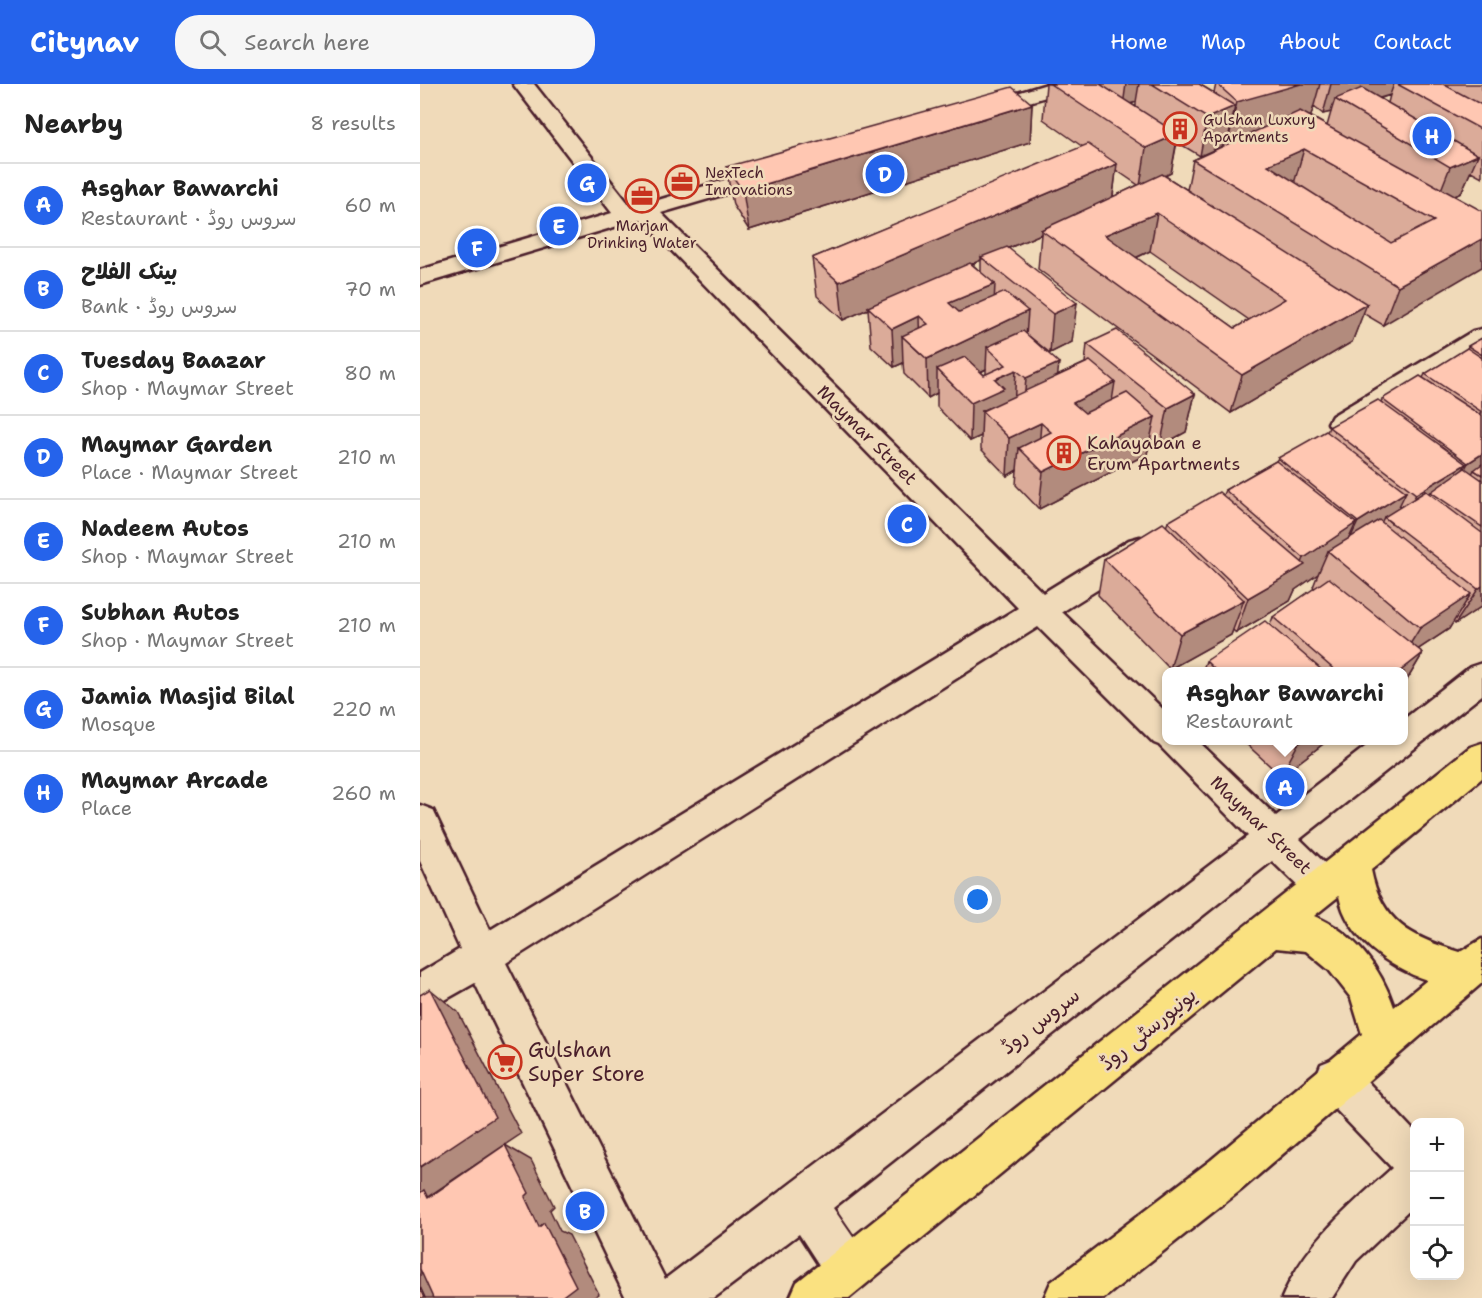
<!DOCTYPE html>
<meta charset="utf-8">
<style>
:root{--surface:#fff;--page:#f6f6f6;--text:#222;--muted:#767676;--line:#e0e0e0;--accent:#2563eb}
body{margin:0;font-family:"Shantell Sans","Playpen Sans Arabic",sans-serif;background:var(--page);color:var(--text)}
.controls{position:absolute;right:18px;bottom:18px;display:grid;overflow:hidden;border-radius:12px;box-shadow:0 6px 24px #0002}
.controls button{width:54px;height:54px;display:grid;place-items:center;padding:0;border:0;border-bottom:2px solid var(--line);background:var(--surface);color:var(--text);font:30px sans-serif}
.you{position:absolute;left:558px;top:816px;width:21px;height:21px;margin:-15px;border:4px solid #fff;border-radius:50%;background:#1a73e8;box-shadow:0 0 0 9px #1a73e833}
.badge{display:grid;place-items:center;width:39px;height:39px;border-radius:50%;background:var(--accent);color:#fff;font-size:20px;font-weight:700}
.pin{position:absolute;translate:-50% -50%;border:3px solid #fff;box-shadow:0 2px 6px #0006}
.popup{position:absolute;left:742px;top:583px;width:246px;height:78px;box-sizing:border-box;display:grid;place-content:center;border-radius:12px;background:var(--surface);filter:drop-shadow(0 2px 4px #0005);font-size:20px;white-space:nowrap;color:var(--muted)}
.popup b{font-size:22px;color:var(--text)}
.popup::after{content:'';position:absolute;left:50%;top:100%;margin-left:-12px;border:12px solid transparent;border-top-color:var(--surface)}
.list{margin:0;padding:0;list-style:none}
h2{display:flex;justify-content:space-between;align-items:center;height:78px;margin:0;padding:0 24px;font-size:26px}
h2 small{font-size:20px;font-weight:400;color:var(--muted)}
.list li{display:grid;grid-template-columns:39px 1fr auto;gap:18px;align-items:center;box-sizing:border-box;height:84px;padding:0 24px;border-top:2px solid var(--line)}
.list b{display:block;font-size:22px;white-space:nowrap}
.list p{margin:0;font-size:20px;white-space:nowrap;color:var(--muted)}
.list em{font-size:20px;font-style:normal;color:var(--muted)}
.icon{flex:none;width:33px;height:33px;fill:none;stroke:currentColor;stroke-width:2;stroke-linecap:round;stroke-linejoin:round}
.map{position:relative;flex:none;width:1062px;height:1214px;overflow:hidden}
header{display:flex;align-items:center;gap:36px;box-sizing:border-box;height:84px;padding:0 30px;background:var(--accent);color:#fff}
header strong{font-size:28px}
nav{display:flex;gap:33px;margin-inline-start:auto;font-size:21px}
.search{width:420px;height:54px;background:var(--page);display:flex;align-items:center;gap:15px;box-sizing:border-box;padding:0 21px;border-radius:24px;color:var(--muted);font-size:22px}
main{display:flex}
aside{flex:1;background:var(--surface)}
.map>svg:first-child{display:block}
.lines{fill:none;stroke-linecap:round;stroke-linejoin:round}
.minor-casing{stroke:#4a1f2b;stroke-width:5}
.primary-casing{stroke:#4a1f2b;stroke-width:5}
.minor{fill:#f0dab9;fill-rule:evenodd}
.primary{fill:#fae180;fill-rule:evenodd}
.wall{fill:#dbab99;stroke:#4a1f2b;stroke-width:1.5;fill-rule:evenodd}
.shaded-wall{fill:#b28b7d;stroke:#4a1f2b;stroke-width:1.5}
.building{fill:#ffc7b2;stroke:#4a1f2b;stroke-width:1.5;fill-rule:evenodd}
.labels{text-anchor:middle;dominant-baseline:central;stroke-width:5;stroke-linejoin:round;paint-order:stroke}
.far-poi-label{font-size:15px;fill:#4a1f2b;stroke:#f0dab9;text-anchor:start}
.street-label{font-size:18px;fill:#4a1f2b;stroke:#f0dab9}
.poi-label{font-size:18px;fill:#4a1f2b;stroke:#f0dab9;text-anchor:start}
.near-street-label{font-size:21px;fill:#4a1f2b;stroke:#f0dab9}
.near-poi-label{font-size:21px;fill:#4a1f2b;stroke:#f0dab9;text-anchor:start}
</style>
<header>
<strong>Citynav</strong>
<div class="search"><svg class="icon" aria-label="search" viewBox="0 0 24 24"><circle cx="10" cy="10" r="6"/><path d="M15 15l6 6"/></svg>Search here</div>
<nav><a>Home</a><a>Map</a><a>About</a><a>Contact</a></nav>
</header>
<main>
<aside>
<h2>Nearby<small>8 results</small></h2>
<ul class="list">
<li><span class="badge">A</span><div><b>Asghar Bawarchi</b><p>Restaurant · سروس روڈ</p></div><em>60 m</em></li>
<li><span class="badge">B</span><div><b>بینک الفلاح</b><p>Bank · سروس روڈ</p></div><em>70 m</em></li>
<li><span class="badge">C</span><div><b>Tuesday Baazar</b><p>Shop · Maymar Street</p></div><em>80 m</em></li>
<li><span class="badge">D</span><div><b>Maymar Garden</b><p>Place · Maymar Street</p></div><em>210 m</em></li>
<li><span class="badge">E</span><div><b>Nadeem Autos</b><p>Shop · Maymar Street</p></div><em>210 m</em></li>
<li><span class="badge">F</span><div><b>Subhan Autos</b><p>Shop · Maymar Street</p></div><em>210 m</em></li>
<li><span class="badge">G</span><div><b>Jamia Masjid Bilal</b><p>Mosque</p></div><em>220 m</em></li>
<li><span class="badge">H</span><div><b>Maymar Arcade</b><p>Place</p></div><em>260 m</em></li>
</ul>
</aside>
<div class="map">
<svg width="1062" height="1214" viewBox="0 0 1062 1214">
<rect width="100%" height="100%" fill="#f0dab9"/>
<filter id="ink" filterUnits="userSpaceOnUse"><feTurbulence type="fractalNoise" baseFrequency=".0167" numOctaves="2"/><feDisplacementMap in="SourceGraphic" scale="12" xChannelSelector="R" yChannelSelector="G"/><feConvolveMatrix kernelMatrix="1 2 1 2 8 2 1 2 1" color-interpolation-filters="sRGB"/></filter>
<g filter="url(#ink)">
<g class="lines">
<g class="minor-casing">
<g id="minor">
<path d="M93,0H114L212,124L344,84H360L363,89L360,94L241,129L623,509L709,456L720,453L731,456L735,464L731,472L642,528L746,628V656H777L856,732L954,656H984V635L1050,583L1062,579V611L880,755L915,789L921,801L915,813L902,818L889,813L852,777L413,1124L444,1169L451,1185L444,1201L428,1208L412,1201L379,1150L294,1214H206L55,899L0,930V889L40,865L0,777V721L13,726L70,846L598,524L221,135L0,201V186L192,129ZM618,543L734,659L739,661L828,752L245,1195L86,879Z"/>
<polygon points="627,0 659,0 656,4 562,32 555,30 552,26 555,22"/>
<polygon points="1062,245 1062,264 932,346 922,348 912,346 908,339 912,332 1053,247"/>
<path d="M916,974L931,980L994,1047V1122L936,1177L912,1214H862C885,1159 929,1123 972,1084L901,1010L895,995L901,980Z"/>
</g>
</g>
<g class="primary-casing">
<path id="primary" d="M1062,659V694L951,786C961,838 992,854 1040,868L1062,855V899L821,1106L684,1214H624L631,1198L791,1076L942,950L931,914L909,886L886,867L856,864L429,1214H370L377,1198L1050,663ZM919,812C927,853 969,884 1007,896L974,923C961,884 934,848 894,832Z"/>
</g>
<use href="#minor" class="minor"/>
<use href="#primary" class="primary"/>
</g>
<g class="wall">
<path d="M626,0H680L681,1V0H780H779L794,9L796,0H1023L1025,1V0H1062V93L1051,87L1041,109L1035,112L963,241L943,229L932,258L811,329L618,185L621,150L589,164L652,258L630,269L609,252L637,292L665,279L667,260L775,310L766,348L740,362L730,354L727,370L619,425L596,401L597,386L587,392L561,365V352L550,357L517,323V309L508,314L484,290L483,279L474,283L451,262L448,225L423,236L397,212L392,174L663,63L623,35ZM970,11L968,19L959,15ZM716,18V23L711,20ZM894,23L903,30L911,28L907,42L890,32ZM828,51L773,76L767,106L745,92L751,89L757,58L780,72L807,60L808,56ZM696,86L718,101L693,113ZM730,167L829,236L815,244L716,174ZM561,176V188L552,180ZM566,285V290L564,291L561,288Z"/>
<polygon points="612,20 610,58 329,146 313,121 306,83"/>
<polygon points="1062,254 1062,522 1035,540 1033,538 1029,545 998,565 1003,569 984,601 984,588 782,588 786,577 850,541 853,533 895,504 893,503 898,490 875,506 870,517 816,549 813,546 811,551 750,585 678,511 684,475 746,443 748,438 803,411 805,406 856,377 858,374 907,348 909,343 961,318 962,315 1003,294 1005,290 1047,265 1048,262"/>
<polygon points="823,657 907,657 861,692"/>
</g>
<g class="shaded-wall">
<polygon points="706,0 719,0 716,18 703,22"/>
<polygon points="869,0 900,0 891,32 808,57 817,18"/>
<polygon points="911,0 974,0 970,11 929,23 915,15 911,28 903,30"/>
<polygon points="612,20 610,58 329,146 323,107"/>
<polygon points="815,22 807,60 780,72 787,34"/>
<polygon points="758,50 751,89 720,102 726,64"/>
<polygon points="884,65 873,103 848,81"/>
<polygon points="1058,71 1041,109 1015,121 1030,83"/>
<polygon points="697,80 692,118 621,146 621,150 563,175 561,173 561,176 450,225 448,223 448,225 423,236 419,198"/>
<polygon points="737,129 730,167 681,190 685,151"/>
<polygon points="1062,155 1062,183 963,241 978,202"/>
<polygon points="575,200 573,238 529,257 529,219"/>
<polygon points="657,219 652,258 630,269 633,230"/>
<polygon points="947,220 932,258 811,329 822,291"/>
<polygon points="608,227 605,266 567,263 566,285 533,301 517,285 517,309 508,314 507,275"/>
<polygon points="499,232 500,269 482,252 483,279 474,283 472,245"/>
<polygon points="639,279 635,317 603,332 606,294"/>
<polygon points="596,286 594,324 562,327 561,352 550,357 551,319 575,295"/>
<polygon points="695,298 689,336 649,356 653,319"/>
<polygon points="775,310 766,348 740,362 748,324"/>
<polygon points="735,333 727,370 619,425 623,388"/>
<polygon points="621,339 618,376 599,364 597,386 587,392 589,354"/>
<polygon points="1062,370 1062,391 1054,386 1043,406 1028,417 1048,379"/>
<polygon points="1046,380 1025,417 1011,408 997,435 979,444 996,410"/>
<polygon points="986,408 971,439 964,433 954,454 921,474 938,438"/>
<polygon points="936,439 919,476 908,467 898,490 875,506 870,517 816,549 828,514 880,484 884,474"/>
<polygon points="1062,502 1062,522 1035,540 1058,505"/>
<polygon points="1051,510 1029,545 979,578 1000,544"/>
<polygon points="824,516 811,551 750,585 760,550"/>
<polygon points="1003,569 984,601 984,588 979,588"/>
<polygon points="882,657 907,657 861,692 878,660"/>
<polygon points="10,905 38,928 101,1050 0,1118 0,1083"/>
<polygon points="85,1061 111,1076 134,1122 130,1126 140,1147 149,1151 179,1210 173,1214 140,1214 119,1143 105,1113"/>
<polygon points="0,1142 34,1214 5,1214 0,1203"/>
</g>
<g class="building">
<polygon points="630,0 680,0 758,50 726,64"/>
<polygon points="732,0 779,0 815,22 787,34"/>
<polygon points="797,0 881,0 817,18"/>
<polygon points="977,0 1023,0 1062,21 1062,46"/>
<polygon points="592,3 612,20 323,107 306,83"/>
<polygon points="942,4 1058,71 1030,83 915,15"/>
<path d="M880,27L1062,127V155L978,202L773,76ZM884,65L1014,137L971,159L848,81Z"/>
<polygon points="668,60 697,80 419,198 392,174"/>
<path d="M742,90L947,220L822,291L621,146ZM737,129L865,215L815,244L685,151Z"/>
<polygon points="587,163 657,219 633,230 561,173"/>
<polygon points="550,179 575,200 529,219 539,228 585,208 608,227 507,275 482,252 508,240 499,232 472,245 448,223"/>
<polygon points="697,246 775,310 748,324 667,260"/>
<polygon points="603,247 639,279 606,294 596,286 575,295 584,304 551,319 517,285 545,273 564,291 586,281 567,263"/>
<polygon points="1062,254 1062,271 1048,262"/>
<polygon points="1047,264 1062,274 1062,328 1005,290"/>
<polygon points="670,277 695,298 653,319 665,329 707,309 735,333 623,388 599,364 631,348 621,339 589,354 562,327"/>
<polygon points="1000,292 1062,332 1062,370 1048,379 962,315"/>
<polygon points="958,316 1046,380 996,410 909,343"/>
<polygon points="906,347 986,408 938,438 858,374"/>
<polygon points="856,377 936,439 884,474 805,406"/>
<polygon points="1062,380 1062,391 1054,386"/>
<polygon points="1045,384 1062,396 1062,443 1011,408"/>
<polygon points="1006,407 1062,449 1062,502 1058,505 964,433"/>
<polygon points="799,408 885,481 828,514 748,438"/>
<polygon points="959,436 1051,510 1000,544 908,467"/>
<polygon points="743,439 824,516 760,550 684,475"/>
<polygon points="909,494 1003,569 979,588 917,588 853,533"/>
<polygon points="845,537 904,588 797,588 786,577"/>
<polygon points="874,657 882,657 878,660"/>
<polygon points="10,905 75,1033 0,1083 0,911"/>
<polygon points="85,1061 109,1109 105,1113 119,1143 124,1139 156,1202 140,1214 13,1214 0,1185 0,1109 4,1106 8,1114"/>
<polygon points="0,1203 5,1214 0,1214"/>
</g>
</g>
<defs>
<g id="building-ring" transform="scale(1.725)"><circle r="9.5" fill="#f0dab9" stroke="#c8321e" stroke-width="1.5"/><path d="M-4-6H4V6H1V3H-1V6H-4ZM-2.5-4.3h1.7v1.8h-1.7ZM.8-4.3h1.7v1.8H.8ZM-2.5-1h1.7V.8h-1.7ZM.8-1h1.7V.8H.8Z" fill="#c8321e"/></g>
<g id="office-ring" transform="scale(1.725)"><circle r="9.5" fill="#f0dab9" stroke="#c8321e" stroke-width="1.5"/><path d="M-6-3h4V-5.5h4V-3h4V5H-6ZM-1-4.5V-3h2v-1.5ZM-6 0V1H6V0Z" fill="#c8321e"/></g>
<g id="supermarket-ring" transform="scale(1.725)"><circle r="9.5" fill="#f0dab9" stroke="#c8321e" stroke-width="1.5"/><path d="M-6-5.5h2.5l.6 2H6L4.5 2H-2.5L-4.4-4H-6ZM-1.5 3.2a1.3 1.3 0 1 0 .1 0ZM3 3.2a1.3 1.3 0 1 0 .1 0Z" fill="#c8321e"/></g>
</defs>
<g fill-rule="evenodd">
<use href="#building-ring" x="760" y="45"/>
<use href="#office-ring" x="262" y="98"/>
<use href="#office-ring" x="222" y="112"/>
<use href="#building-ring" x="644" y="369"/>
<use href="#supermarket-ring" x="85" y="978"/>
</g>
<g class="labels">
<g class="far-poi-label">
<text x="783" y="36">Gulshan Luxury<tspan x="783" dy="17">Apartments</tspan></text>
<text x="285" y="89">NexTech<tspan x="285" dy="17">Innovations</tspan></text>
<text x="222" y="142" text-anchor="middle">Marjan<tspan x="222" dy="17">Drinking Water</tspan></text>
</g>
<g class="street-label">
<text transform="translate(447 351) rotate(45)">Maymar Street</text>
<text transform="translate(841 741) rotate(44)">Maymar Street</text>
</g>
<g class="poi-label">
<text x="667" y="359">Kahayaban e<tspan x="667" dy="21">Erum Apartments</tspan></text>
</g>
<g class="near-street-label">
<text transform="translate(620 937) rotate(-38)">سروس روڈ</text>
<text transform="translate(728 945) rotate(-39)">یونیورسٹی روڈ</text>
</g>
<g class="near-poi-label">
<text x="108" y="966">Gulshan<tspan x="108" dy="24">Super Store</tspan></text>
</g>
</g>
</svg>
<div class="controls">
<button>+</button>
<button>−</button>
<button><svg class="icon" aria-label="locate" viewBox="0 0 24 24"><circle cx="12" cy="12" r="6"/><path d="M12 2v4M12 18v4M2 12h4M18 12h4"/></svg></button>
</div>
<div class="you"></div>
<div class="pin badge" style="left:865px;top:703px">A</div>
<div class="popup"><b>Asghar Bawarchi</b>Restaurant</div>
<div class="pin badge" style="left:165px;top:1127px">B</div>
<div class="pin badge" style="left:487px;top:440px">C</div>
<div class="pin badge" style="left:465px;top:90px">D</div>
<div class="pin badge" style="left:139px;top:142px">E</div>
<div class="pin badge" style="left:57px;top:164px">F</div>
<div class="pin badge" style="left:167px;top:99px">G</div>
<div class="pin badge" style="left:1012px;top:52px">H</div>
</div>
</main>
